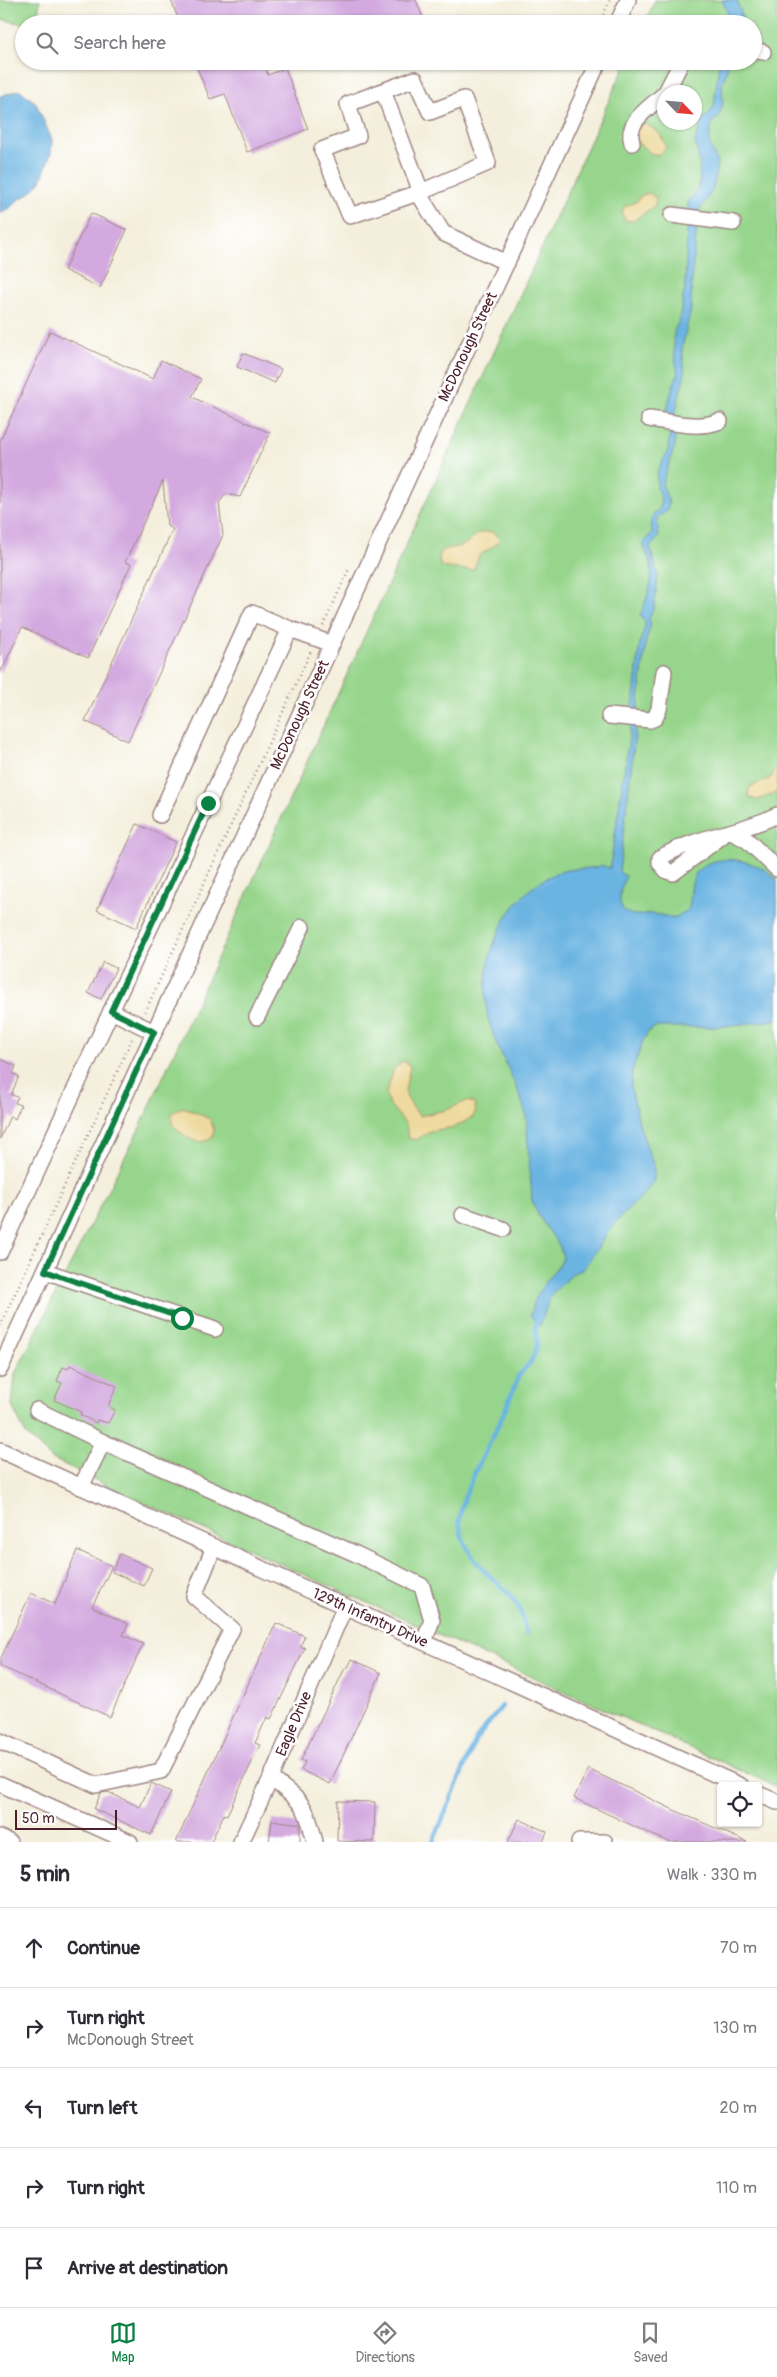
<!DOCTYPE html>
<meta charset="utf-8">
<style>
:root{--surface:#fff;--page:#f2f2f3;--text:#2b2b33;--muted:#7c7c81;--line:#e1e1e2;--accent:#0b8043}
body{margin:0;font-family:Pangolin,sans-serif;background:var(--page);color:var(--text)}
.controls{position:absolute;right:15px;bottom:15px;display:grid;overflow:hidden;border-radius:5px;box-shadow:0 1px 4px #0004}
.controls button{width:45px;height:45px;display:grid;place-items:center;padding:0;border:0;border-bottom:1px solid var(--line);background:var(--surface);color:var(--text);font:25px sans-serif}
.compass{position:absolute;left:657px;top:85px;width:45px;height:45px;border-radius:50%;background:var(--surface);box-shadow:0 1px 4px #0004;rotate:116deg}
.scale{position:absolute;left:15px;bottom:12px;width:102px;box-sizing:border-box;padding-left:5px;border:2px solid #4a1f2b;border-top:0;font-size:14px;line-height:18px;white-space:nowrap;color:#4a1f2b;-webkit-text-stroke:4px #fff;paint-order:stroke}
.stop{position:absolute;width:15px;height:15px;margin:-11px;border:4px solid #0b8043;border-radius:50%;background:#fff}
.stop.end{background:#0b8043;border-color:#fff;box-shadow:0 1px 5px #0008}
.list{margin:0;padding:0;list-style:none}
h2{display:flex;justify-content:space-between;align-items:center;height:65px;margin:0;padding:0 20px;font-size:21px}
h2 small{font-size:16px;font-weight:400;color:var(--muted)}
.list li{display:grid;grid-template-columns:32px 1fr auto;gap:15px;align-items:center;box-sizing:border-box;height:80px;padding:0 20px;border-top:1px solid var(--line)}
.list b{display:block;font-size:19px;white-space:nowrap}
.list p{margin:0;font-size:16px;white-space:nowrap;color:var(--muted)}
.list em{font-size:16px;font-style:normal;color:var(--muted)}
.icon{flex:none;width:28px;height:28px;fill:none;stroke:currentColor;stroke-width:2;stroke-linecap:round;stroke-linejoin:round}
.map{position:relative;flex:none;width:777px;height:1842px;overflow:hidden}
.search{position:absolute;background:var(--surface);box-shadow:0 1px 4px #0004;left:15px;right:15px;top:15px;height:55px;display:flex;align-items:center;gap:12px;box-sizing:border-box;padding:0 18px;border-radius:28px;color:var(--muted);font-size:19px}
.sheet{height:465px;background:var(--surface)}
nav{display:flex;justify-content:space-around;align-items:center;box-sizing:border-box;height:70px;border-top:1px solid var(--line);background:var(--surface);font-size:14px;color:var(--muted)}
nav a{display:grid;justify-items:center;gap:2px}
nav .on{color:var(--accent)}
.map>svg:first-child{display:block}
.green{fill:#96d58b;stroke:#707a5b;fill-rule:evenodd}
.sand{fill:#eeda9e;stroke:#9c7c64}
.water{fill:#6bb4e2;stroke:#5a6a86}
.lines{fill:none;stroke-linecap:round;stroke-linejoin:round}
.stream{stroke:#6bb4e2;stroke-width:4.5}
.building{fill:#d3a9df}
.minor-casing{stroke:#9f8784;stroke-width:18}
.path{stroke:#9f8784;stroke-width:2.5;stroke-dasharray:1 4;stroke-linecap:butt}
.minor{stroke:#fff;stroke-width:15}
.route{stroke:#0b8043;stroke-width:6}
.labels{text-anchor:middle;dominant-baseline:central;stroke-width:5;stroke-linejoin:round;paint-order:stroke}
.street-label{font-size:15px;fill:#4a1f2b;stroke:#fff}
</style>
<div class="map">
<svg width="777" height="1842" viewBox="0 0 777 1842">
<rect width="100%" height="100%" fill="#fff"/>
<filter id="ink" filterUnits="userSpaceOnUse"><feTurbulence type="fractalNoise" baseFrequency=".02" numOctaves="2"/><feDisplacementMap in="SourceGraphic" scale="10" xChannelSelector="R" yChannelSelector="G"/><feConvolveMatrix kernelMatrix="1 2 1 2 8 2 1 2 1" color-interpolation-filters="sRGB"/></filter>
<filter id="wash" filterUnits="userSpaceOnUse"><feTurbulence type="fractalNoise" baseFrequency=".0096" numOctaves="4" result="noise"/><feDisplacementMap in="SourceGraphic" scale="20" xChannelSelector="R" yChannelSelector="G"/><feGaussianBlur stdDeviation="1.12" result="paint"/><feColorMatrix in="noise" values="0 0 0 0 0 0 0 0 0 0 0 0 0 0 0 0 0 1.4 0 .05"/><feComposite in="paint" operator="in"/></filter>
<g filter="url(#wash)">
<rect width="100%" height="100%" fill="#f4efdc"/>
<g class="green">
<polygon points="0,0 40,0 37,24 24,24 0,19"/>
<path d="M655,0H777V1787L114,1489L51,1458L26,1435L12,1406L15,1374L143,1121L627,61H753V24H644ZM664,92H694V122H664Z"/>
</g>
<g class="sand">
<path d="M645,124C656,130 663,135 666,148L659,154H652L638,143L634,133L640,125Z"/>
<polygon points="649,193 656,198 655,205 633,221 625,220 622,213 624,207 636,202 642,195"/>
<path d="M482,532H495L499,540L496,544L479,556L473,570C471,570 444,568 443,567C440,565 439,561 439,559L441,552C449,546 458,549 465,544C472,540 474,535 482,532Z"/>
<polygon points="777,766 777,792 758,800 750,798 748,794 750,787 771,778"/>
<path d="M403,1061L407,1063L410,1067C404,1098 401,1089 419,1116L446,1110L467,1101L474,1103L476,1111L473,1117L455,1127L430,1131L416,1140L408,1138L406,1124L389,1104L386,1094L394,1069Z"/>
<path d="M183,1107L210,1119L214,1130L212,1138C196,1148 183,1135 172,1124V1113Z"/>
</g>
<g class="water">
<polygon points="722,0 737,0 742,17 742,24 725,24 727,11"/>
<path d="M719,61H727V72L722,82L723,103L719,117L712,122L709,142L717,162L715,178L713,189L699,211L692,273L691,309L682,348L685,373L674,418L675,446L662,484L669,503L667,511L657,518L659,537L650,547L658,575L654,608L649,618L651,624L646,640L619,872L626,876C620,889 613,912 634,915C640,916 647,913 653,914C661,914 668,918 676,917L688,910C693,898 688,884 697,872C714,850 763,860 777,881V1018L770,1021L716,1027H655L648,1032L643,1041L632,1072L631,1087L640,1127L654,1167V1180L646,1192L611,1227L587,1264L582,1270L573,1273L550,1296L540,1326L530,1316C536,1288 549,1280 563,1258L560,1247L538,1215L532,1200L526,1115C518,1083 498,1054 489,1022C475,967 503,892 560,872C571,868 585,869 598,867L600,865L610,868L631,724L640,642L645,627V622L640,615C646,601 654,581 651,565C650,557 644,551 643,543L652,533L651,521L653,515L660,508L661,500L657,488V473L668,450L670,435L666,413L673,385L678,375L674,351V331L679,321L685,287L688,202L697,191L700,182L699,160L695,141L703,119L709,114L714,106Z"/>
<polygon points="20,90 36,103 52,140 51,153 41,181 30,193 18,200 10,208 0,214 0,96"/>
</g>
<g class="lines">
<g class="stream">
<path d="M526,1634C520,1593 505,1594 481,1567C469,1554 457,1534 460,1516C464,1489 481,1462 492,1438C502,1418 511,1397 519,1375C529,1365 537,1356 537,1341C536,1331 534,1326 537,1317"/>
<polyline points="433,1842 476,1739 502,1706"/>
</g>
</g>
<g id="blocks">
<g class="building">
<polygon points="171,0 416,0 425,24 180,24"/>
<polygon points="194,61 263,61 268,75 285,68 308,129 247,152 225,94 210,99"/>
<polygon points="91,213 127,230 100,288 64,270"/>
<polygon points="50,331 153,379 161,360 201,379 192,397 270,433 240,497 226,494 219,503 223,535 128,741 85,721 173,529 167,526 163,481 125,562 131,564 88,658 22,627 0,674 0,441"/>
<polygon points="243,353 281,369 275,383 237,367"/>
<polygon points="137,824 176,842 136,928 97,910"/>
<polygon points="103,962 116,968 101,999 88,993"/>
<polygon points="0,1059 16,1066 13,1074 19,1076 11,1095 18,1097 15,1103 21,1105 15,1119 10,1116 0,1139"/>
<polygon points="70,1365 117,1386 108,1406 115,1410 108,1423 97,1420 96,1423 80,1415 81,1412 54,1400 62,1383 57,1381 63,1367 68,1369"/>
<polygon points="77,1550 112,1566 92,1607 128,1624 123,1635 143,1644 110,1717 0,1666 0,1660 31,1593 55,1604"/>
<polygon points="120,1554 152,1568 144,1586 112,1572"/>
<polygon points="276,1623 305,1636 300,1646 305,1648 271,1719 267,1717 255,1743 260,1745 227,1815 224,1814 211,1842 176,1842"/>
<polygon points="352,1659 381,1673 330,1784 301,1770 305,1762 301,1760 345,1668 347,1669"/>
<polygon points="588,1769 674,1810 747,1842 669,1842 648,1833 574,1798"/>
<polygon points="151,1783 171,1792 151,1835 94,1809 101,1793 108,1792 140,1807"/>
<polygon points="338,1801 375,1802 374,1842 337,1841"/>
<polygon points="519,1819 547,1832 543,1842 508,1842"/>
<polygon points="272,1820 300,1824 300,1842 269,1842"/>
</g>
</g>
</g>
<g filter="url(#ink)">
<use href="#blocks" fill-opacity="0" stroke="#9f8784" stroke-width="1"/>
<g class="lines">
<g class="minor-casing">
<g id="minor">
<polyline points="617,24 628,0"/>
<polyline points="753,50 763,52"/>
<polyline points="383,91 421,192 350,216 322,150 358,136 348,104 415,79 430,112 464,99 488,163 421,192 422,199 443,233 507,263"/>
<polyline points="666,92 682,61"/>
<path d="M632,143C625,121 650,108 664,94"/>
<polyline points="672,215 733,223"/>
<path d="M649,419C673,422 697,430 720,421"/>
<polyline points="609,716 650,720 655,718 659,709 664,672"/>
<polyline points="160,815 252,613 290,629"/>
<polyline points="733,833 747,840 777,869"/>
<path d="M722,836L673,873L667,871L660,863V858C695,836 739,834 777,815"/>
<polyline points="257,1017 302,927"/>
<polyline points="154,1032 111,1011 290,629 332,644"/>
<polyline points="463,1215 503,1229"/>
<polyline points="0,1252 111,1011"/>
<polyline points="45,1271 215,1329"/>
<polyline points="0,1369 599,61"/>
<polyline points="37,1410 103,1442 81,1487"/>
<polyline points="103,1442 356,1554 422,1586 432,1620 424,1642"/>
<polyline points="0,1450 741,1786"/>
<polyline points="0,1741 96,1785 161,1771 232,1629 194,1596 214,1547"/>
<path d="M271,1778C303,1804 305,1801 315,1842"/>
<polyline points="0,1784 130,1842"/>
<polyline points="758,1794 777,1802"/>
<polyline points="0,1838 9,1842"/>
<polyline points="241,1842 271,1778 345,1606"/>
<polyline points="579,1842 605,1842"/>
</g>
</g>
<g class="path">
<polyline points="599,24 610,0"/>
<polyline points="323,626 349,569"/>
<polyline points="145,1012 311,651"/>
<polyline points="0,1326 133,1037"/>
</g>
<use href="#minor" class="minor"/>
</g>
</g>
<g class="lines" filter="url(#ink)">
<polyline class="route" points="182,1318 45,1271 154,1032 111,1011 208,803"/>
</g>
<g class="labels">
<g class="street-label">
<text transform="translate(468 347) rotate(-65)">McDonough Street</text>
<text transform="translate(300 715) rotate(-65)">McDonough Street</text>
<text transform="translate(370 1618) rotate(24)">129th Infantry Drive</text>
<text transform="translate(294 1724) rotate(-67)">Eagle Drive</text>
</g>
</g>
</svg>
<div class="controls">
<button><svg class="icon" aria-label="locate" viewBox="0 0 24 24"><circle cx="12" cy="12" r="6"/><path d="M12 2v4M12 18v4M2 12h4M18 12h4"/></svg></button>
</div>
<svg class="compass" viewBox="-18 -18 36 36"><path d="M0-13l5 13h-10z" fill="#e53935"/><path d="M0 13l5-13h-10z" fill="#7c7c81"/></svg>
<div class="scale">50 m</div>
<div class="stop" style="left:182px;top:1318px"></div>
<div class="stop end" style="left:208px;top:803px"></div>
<div class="search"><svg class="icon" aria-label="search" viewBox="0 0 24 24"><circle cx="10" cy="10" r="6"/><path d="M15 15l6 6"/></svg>Search here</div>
</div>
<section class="sheet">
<h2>5 min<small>Walk · 330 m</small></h2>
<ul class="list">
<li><svg class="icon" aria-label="ahead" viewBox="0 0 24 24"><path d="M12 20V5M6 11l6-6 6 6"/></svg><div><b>Continue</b></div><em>70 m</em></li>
<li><svg class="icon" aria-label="right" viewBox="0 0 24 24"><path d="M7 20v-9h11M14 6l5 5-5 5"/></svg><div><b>Turn right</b><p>McDonough Street</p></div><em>130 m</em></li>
<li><svg class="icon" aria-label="left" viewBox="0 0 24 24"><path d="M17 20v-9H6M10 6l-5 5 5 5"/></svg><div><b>Turn left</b></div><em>20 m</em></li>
<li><svg class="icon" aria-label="right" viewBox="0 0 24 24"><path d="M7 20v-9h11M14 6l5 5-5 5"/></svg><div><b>Turn right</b></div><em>110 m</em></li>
<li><svg class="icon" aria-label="arrive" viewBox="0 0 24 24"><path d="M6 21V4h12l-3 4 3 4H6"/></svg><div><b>Arrive at destination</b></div></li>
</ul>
</section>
<nav>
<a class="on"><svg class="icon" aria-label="map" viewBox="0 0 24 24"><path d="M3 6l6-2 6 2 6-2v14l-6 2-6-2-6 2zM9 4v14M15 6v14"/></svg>Map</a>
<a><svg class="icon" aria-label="directions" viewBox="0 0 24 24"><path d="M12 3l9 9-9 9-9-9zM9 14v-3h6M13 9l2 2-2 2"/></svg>Directions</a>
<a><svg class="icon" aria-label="saved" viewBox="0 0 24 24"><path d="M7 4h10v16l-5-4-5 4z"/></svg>Saved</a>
</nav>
